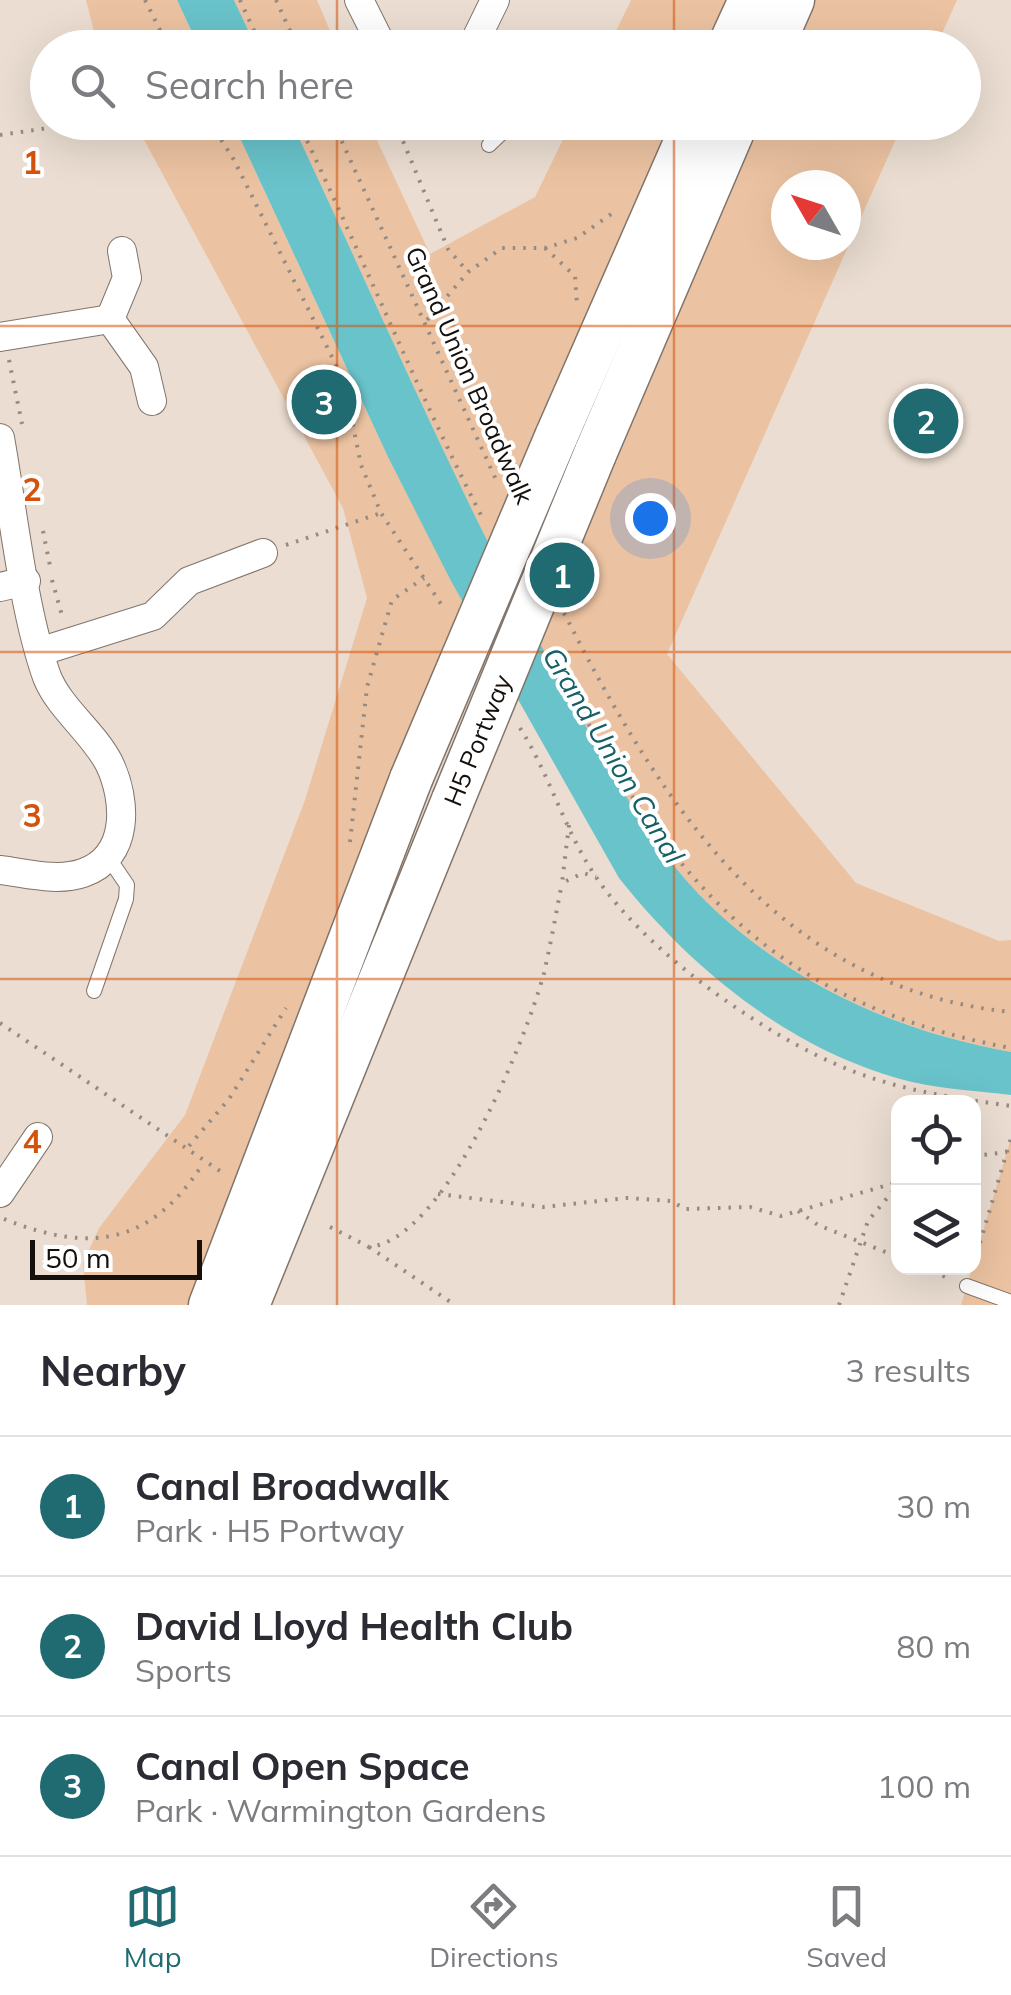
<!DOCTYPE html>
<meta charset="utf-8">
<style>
:root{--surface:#fff;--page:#f2f2f3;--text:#2b2b33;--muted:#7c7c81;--line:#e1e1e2;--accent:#206b71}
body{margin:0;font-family:Mulish,sans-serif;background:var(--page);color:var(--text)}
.controls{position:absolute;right:30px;bottom:30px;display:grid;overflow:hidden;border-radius:20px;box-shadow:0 10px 40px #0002}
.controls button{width:90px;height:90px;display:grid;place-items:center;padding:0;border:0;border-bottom:2px solid var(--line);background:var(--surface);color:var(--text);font:50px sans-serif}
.compass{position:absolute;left:771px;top:170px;width:90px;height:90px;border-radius:50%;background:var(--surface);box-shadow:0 10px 40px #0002;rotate:309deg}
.scale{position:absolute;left:30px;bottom:25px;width:172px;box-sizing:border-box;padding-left:10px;border:5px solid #15100c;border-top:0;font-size:28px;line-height:35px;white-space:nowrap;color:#15100c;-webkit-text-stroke:8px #fff;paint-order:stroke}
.you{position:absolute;left:650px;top:518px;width:35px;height:35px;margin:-25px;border:8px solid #fff;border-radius:50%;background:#1a73e8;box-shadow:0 0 0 15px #1a73e833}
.badge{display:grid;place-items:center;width:65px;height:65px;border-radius:50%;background:var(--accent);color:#fff;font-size:32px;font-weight:700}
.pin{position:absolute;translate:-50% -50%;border:5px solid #fff;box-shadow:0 2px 10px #0006}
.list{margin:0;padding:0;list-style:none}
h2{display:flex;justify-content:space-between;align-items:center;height:130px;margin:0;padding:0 40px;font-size:42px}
h2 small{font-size:32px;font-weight:400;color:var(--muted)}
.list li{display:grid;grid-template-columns:65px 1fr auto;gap:30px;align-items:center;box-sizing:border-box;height:140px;padding:0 40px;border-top:2px solid var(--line)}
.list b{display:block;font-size:38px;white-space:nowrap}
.list p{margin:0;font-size:32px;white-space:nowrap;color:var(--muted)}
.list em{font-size:32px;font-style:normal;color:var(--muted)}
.icon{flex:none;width:55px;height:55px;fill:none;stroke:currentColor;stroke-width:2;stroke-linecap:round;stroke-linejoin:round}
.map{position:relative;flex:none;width:1011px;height:1305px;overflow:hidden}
.search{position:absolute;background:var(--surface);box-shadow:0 10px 40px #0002;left:30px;right:30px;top:30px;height:110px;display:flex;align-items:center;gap:25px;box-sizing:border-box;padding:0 35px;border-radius:55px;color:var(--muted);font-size:38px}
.sheet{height:550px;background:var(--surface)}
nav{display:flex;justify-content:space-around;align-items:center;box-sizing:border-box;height:140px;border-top:2px solid var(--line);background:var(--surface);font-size:28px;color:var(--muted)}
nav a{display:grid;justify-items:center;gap:5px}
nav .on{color:var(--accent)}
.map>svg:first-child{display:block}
.green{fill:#ecc3a2;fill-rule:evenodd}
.water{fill:#69c3ca}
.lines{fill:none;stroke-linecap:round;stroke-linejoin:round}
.lane-casing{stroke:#81746a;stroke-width:16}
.street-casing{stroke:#81746a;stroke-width:30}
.primary-casing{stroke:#81746a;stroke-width:45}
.path{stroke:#968b83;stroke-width:4;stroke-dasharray:2.5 8;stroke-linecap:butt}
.lane{stroke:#fff;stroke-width:14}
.street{stroke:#fff;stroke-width:28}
.primary{stroke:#fff;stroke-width:42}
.primary-bridge-casing{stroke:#81746a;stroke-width:45;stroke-linecap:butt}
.primary-bridge{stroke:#fff;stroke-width:42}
.grid{fill:none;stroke:#d3520c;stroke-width:2.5;stroke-opacity:0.55}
.labels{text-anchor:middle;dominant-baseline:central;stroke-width:8;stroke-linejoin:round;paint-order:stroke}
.street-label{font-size:25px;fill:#15100c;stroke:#fff}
.water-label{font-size:28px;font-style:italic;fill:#146065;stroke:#fff}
.grid-label{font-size:32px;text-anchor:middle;font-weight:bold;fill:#d3520c;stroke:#fff;stroke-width:8;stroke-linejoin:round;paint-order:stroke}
</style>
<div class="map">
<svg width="1011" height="1305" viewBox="0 0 1011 1305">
<rect width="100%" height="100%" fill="#ebddd1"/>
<g class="green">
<polygon points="86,0 177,0 199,47 98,47"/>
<polygon points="234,0 317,0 337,47 256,47"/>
<polygon points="631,0 750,0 728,47 608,48"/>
<polygon points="794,0 957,0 936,47 772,48"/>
<polygon points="135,123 233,123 388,457 463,602 210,1305 87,1305 83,1263 99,1228 185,1115 305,800 367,598 343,508"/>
<path d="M292,123H369L430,254L535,197L571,123H694L549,454L576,500L737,123H903L667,654L856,883L999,941L1011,940V1052C900,1032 800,987 716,911C655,855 615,778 575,707C468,518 384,318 292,123ZM786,185H846V245H786Z"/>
<polygon points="1011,1138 1011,1305 961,1305"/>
</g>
<g class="water">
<polygon points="177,0 234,0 256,47 199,47"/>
<path d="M233,123H292C384,318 468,518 575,707C615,778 655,855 716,911C800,988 900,1032 1011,1052V1095C978,1091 944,1089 912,1082C794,1053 693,971 619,878L451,581L388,457Z"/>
</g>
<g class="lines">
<g class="lane-casing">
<g id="lane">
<polyline points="489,145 513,122"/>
<polyline points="94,991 126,899 127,885 108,857"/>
<polyline points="967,1286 1011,1302"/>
</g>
</g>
<g class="street-casing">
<g id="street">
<polyline points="359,0 383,48"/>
<polyline points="466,48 475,41 495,0"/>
<polyline points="122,251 127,278 110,319 144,367 152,401"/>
<polyline points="0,337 110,319"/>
<path d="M0,438C13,510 23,610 47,677C60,709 93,732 109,763C127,800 130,857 83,873C57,882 26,873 0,870"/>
<polyline points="0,587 26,581"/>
<polyline points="42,651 153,616 189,581 263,553"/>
<polyline points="0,1193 38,1137"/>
</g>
</g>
<g class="primary-casing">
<g id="primary">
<polyline points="728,48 750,0"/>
<polyline points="772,48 793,0"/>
<polyline points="556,437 694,122"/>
<polyline points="595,454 737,122"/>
<polyline points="210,1305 411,779"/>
<polyline points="248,1305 453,800"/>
</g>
</g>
<g class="path">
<polyline points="145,0 169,48"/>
<polyline points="240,0 262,48"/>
<polyline points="276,0 298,48"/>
<polyline points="210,122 234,160 344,381 361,465 381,513 445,610"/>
<path d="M298,122C362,255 417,391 484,521"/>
<polyline points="333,122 498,484"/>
<polyline points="395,122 448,249 468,272"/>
<polyline points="0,135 90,122"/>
<polyline points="545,248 575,276 577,305"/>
<polyline points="427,320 468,272 502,248 545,248 577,238 617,210"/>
<polyline points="9,360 22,424"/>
<polyline points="43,531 51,571"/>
<polyline points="286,545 381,513"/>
<polyline points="52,580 63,619"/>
<path d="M564,613C662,805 777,988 1011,1012"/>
<path d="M549,650C660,866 759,1001 1011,1048"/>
<path d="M520,728C550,775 565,832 596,877C649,956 780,1048 869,1077C916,1093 963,1099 1011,1106"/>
<polyline points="569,825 562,883 583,873 596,877"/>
<polyline points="350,842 367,687 392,600 424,578"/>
<polyline points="0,1023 223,1173"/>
<polyline points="189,1146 229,1099 286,1008"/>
<polyline points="974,1156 1007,1152"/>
<polyline points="438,1194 543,1207 627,1198 671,1201 685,1209 750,1207 781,1216 898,1182"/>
<polyline points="798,1211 818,1225 898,1257"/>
<path d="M4,1219C91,1254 151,1244 202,1165"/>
<path d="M330,1227L369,1247C445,1240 526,1040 544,973C551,943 556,913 562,883"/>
<polyline points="369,1247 455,1305"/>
<polyline points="974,1263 1011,1138"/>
<polyline points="923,1268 951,1279"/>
<polyline points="839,1305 868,1221 898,1185"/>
</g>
<use href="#lane" class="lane"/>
<use href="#street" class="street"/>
<use href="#primary" class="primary"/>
<g class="primary-bridge-casing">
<g id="primary-bridge">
<polyline points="411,779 556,437"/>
<polyline points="453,800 595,454"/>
</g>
</g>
<use href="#primary-bridge" class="primary-bridge"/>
</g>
<path class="grid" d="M337,0V48M674,0V48M337,122V1305M674,122V1305M0,326H1011M0,652H1011M0,979H1011"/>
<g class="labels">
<g class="street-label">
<text transform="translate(470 375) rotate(66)">Grand Union Broadwalk</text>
<text transform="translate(477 740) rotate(-68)">H5 Portway</text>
</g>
<g class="water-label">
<text transform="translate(614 755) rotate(59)">Grand Union Canal</text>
</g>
</g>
<g class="grid-label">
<text x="32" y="174">1</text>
<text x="32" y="501">2</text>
<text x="32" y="827">3</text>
<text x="32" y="1153">4</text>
</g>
</svg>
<div class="controls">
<button><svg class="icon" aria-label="locate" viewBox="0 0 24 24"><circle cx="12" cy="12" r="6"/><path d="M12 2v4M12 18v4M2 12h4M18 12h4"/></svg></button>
<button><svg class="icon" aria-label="layers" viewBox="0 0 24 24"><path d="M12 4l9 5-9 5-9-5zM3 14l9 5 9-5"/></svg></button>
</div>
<svg class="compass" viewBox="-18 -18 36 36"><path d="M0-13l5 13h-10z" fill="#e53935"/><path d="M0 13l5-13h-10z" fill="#7c7c81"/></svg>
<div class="scale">50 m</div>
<div class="you"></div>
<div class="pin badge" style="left:562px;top:575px">1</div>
<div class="pin badge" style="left:926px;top:421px">2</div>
<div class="pin badge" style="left:324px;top:402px">3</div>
<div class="search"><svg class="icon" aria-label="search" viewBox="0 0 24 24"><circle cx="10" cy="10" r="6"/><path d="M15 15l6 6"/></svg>Search here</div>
</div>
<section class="sheet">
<h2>Nearby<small>3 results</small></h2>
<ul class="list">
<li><span class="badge">1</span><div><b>Canal Broadwalk</b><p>Park · H5 Portway</p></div><em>30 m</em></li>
<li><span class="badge">2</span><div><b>David Lloyd Health Club</b><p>Sports</p></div><em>80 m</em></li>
<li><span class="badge">3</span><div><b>Canal Open Space</b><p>Park · Warmington Gardens</p></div><em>100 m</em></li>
</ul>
</section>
<nav>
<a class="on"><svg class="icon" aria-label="map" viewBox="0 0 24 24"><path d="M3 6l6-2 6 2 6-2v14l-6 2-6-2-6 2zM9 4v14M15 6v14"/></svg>Map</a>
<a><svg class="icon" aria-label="directions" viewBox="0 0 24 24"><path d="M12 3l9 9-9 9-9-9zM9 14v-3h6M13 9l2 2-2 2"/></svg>Directions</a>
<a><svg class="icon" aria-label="saved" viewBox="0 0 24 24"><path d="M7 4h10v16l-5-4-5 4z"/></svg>Saved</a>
</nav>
